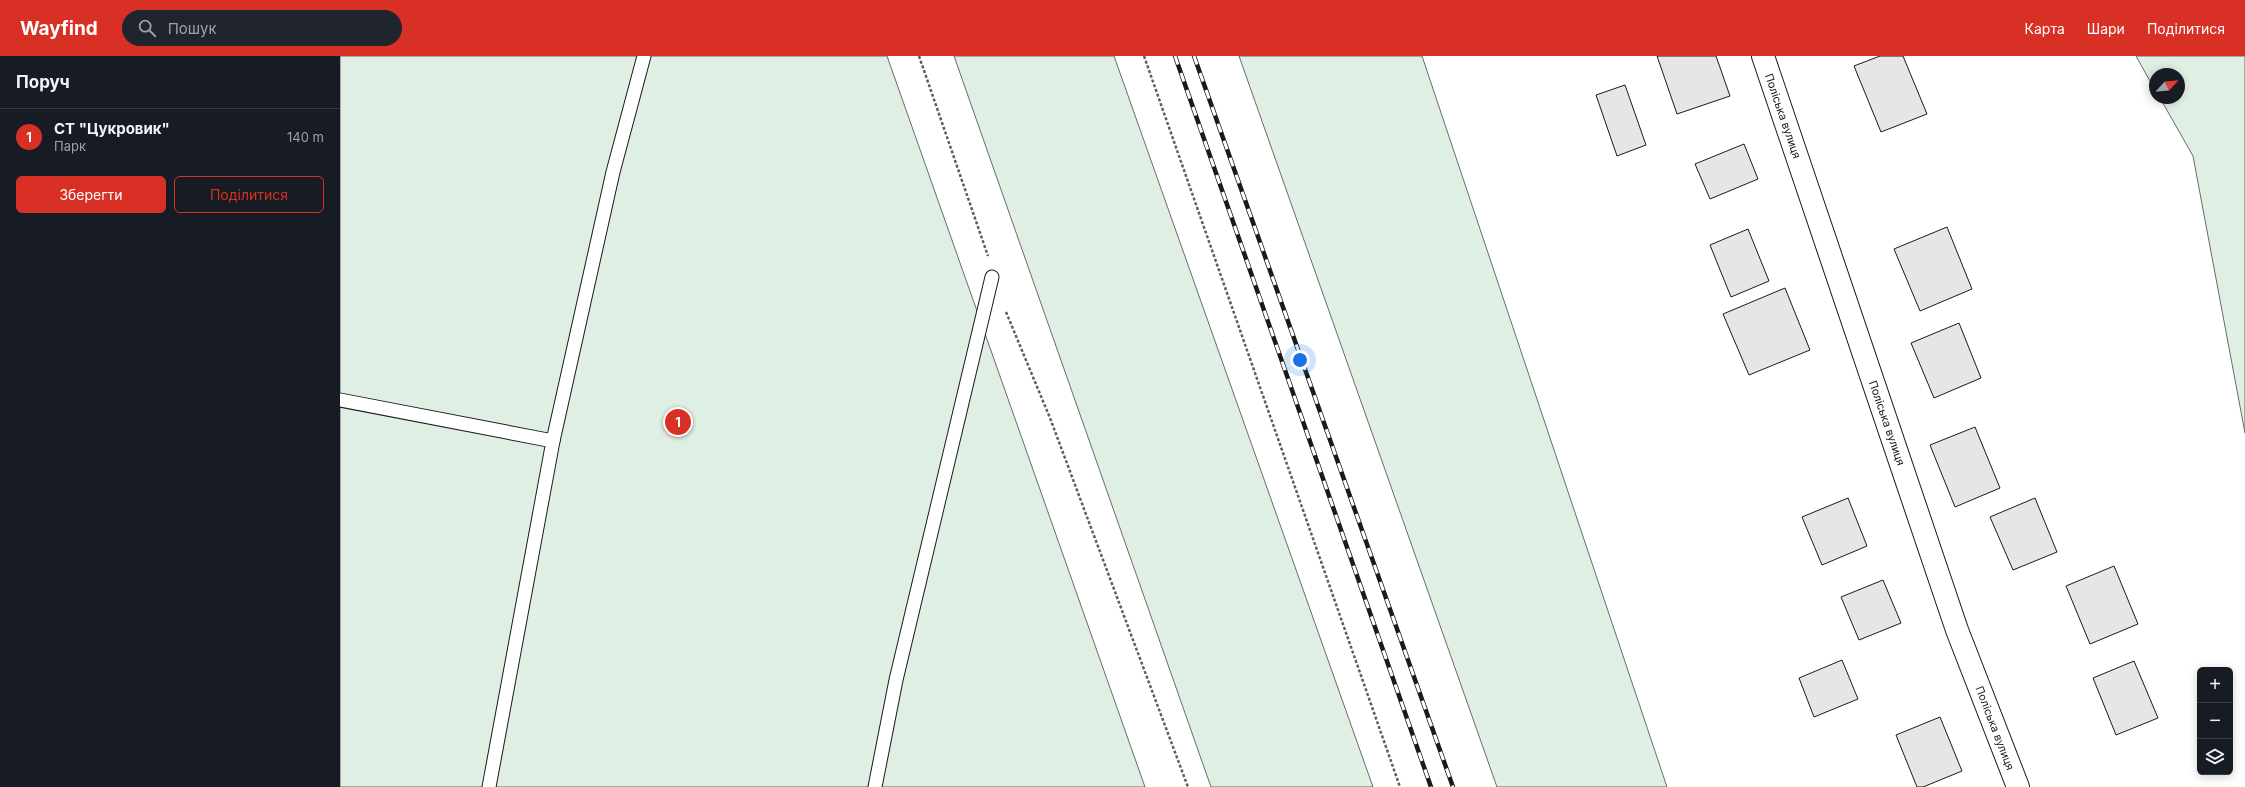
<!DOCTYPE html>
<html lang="uk">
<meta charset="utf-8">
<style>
:root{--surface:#171b24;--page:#20242c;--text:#f1f3f6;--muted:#9ea1a6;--line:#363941;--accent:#d93025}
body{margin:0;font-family:Inter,sans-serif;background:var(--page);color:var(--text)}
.controls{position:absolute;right:12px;bottom:12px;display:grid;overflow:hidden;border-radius:6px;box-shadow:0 2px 10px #0003}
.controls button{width:36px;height:36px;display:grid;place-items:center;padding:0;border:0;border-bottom:1px solid var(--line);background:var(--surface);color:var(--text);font:20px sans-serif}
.compass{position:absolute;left:1809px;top:12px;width:36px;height:36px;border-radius:50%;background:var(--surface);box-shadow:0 2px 10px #0003;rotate:64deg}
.you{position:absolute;left:960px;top:304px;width:14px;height:14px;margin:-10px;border:3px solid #fff;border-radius:50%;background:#1a73e8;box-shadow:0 0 0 6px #1a73e833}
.badge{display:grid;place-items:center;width:26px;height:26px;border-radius:50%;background:var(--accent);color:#fff;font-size:13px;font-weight:700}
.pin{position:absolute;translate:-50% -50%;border:2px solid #fff;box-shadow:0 1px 4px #0006}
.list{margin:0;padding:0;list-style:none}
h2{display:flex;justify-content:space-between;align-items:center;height:52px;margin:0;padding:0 16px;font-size:17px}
h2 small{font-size:13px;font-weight:400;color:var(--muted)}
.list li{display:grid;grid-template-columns:26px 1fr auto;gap:12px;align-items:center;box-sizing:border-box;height:56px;padding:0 16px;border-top:1px solid var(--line)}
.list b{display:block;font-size:15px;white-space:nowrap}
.list p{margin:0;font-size:13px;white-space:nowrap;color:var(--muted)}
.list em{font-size:13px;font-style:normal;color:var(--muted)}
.actions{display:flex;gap:8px;padding:12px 16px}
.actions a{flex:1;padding:9px 0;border:1px solid var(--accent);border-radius:6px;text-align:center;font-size:14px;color:var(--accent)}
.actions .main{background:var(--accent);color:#fff}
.icon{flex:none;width:22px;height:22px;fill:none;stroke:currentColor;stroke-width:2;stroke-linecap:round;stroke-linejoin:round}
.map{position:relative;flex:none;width:1905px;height:731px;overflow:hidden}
header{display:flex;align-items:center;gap:24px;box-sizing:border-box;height:56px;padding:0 20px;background:var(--accent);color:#fff}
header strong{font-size:19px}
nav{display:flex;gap:22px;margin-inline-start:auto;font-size:14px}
.search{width:280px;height:36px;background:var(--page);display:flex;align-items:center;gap:10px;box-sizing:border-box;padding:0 14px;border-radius:22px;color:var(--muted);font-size:15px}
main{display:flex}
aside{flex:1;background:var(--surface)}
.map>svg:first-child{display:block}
.green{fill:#e0efe3;stroke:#6a6a6a}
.building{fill:#e6e6e6;stroke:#1a1a1a}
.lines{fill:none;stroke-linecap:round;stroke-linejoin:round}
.lane-casing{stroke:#1a1a1a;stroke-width:15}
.street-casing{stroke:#1a1a1a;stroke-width:24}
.path{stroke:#5f5f5f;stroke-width:2.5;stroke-dasharray:3 2;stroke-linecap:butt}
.lane{stroke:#fff;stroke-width:13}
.street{stroke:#fff;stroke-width:22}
.rail-casing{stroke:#1a1a1a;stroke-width:4.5}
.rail{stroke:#fff;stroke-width:3;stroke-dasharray:9;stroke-linecap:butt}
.labels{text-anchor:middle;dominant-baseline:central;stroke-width:3;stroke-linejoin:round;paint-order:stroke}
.street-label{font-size:11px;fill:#1a1a1a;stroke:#fff}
</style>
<header>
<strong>Wayfind</strong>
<div class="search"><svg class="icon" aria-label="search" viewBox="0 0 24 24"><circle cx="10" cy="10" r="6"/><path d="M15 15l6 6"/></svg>Пошук</div>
<nav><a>Карта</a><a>Шари</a><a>Поділитися</a></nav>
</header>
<main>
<aside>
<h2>Поруч<small></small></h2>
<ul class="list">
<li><span class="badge">1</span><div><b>СТ &quot;Цукровик&quot;</b><p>Парк</p></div><em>140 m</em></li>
</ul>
<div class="actions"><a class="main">Зберегти</a><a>Поділитися</a></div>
</aside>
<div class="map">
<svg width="1905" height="731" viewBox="0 0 1905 731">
<rect width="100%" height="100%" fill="#fff"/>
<g class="green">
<polygon points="0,0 547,0 805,731 0,731"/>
<polygon points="614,0 774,0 1033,731 871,731"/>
<polygon points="899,0 1082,0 1327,731 1157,731"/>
<polygon points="1796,0 1905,0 1905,377 1853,100 1820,42 1839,42 1839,18 1815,18 1815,34"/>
</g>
<g class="building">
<polygon points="1317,0 1376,0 1390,40 1337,58"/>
<polygon points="1540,0 1563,0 1587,58 1541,76 1514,10"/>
<polygon points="1285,29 1306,89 1277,100 1256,39"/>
<polygon points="1404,88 1418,123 1370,143 1355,108"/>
<polygon points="1607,171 1632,233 1580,255 1554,193"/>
<polygon points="1408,173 1429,225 1391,241 1370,189"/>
<polygon points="1445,232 1470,294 1409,319 1383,258"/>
<polygon points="1619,267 1641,322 1594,342 1571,287"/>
<polygon points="1635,371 1660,432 1615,451 1590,389"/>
<polygon points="1508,442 1527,490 1482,509 1462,461"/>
<polygon points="1695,442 1717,496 1673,514 1650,461"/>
<polygon points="1774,510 1798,568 1750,588 1726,530"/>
<polygon points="1543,524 1561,567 1519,584 1501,541"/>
<polygon points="1502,604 1518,643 1474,661 1459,622"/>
<polygon points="1794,605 1818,662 1776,679 1753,622"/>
<polygon points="1600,661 1622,715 1583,731 1577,731 1556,679"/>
</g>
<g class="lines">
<g class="lane-casing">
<g id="lane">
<polyline points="0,344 213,385 149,731"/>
<polyline points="213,385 273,116 304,0"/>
<polyline points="535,731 556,624 652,221"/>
</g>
</g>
<g class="street-casing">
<polyline id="street" points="1423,0 1617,574 1678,731"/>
</g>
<g class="path">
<polyline points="579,0 648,200"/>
<polyline points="804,0 1060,731"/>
<polyline points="666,256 710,362 848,731"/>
</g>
<use href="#lane" class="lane"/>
<use href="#street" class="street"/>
<g class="rail-casing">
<g id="rail">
<polyline points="835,0 1091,731"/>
<polyline points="854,0 1113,731"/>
</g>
</g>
<use href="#rail" class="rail"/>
</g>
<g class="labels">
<g class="street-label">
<text transform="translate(1443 60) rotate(71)">Поліська вулиця</text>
<text transform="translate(1547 367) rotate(71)">Поліська вулиця</text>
<text transform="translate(1655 672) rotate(69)">Поліська вулиця</text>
</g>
</g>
</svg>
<div class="controls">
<button>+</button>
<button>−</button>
<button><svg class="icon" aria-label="layers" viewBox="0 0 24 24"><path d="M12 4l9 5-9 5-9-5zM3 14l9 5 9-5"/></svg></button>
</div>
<svg class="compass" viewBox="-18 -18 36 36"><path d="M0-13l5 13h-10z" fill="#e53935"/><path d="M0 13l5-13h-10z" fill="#9ea1a6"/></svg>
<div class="you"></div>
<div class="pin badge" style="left:338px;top:366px">1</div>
</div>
</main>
